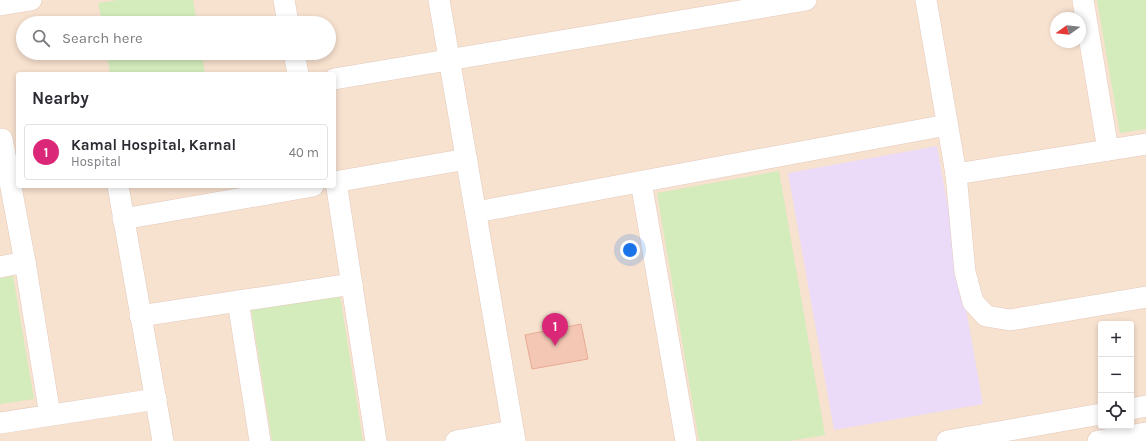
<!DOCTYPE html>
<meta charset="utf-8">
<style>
:root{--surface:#fff;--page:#f2f2f3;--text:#2b2b33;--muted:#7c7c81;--line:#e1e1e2;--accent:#db2777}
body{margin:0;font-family:Karla,sans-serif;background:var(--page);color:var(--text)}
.controls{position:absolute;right:12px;bottom:12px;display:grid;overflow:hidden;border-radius:4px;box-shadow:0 2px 6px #0003}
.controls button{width:36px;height:36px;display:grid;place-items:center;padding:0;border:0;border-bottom:1px solid var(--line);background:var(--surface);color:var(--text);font:20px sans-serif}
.compass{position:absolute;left:1050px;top:12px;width:36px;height:36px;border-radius:50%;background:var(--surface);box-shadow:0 2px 6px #0003;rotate:255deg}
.you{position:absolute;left:630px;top:250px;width:14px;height:14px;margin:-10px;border:3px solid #fff;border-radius:50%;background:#1a73e8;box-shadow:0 0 0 6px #1a73e833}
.badge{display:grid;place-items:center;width:26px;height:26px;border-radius:50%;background:var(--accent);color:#fff;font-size:13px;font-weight:700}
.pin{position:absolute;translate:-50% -33px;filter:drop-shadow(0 1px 2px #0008)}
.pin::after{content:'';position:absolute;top:21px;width:14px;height:12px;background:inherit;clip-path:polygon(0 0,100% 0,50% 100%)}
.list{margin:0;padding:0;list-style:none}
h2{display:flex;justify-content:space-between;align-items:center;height:52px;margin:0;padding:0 16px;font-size:17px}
h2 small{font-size:13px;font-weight:400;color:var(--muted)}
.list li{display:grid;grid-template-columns:26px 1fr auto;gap:12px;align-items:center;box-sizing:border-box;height:56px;margin:0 8px 8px;padding:0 8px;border:1px solid var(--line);border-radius:4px}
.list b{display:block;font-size:15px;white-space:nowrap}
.list p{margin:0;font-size:13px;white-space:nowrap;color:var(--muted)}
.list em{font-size:13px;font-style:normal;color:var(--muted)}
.icon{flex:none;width:22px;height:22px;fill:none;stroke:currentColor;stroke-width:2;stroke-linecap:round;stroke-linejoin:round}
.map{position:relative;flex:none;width:1146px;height:441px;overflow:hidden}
.search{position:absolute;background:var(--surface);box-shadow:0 2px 6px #0003;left:16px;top:16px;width:320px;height:44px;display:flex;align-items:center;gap:10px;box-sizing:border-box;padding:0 14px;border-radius:22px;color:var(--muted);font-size:15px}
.panel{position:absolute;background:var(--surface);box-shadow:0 2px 6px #0003;left:16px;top:72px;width:320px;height:116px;border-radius:4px}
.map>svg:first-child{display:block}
.residential{fill:#f7e1cf;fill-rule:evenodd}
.education{fill:#ebdbf9}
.green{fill:#d4ebbc}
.building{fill:#f4c7b4;stroke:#e7ab94}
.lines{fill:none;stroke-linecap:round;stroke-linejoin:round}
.minor-casing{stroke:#e3cabd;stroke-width:22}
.minor{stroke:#fff;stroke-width:21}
</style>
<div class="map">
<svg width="1146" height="441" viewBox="0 0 1146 441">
<rect width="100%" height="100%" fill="#fdeede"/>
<path class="residential" d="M0,0H1146V441H0ZM1056,18H1080V42H1056ZM23,23H329V53H23ZM18,74H334V186H18ZM1101,324H1131V426H1101Z"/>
<polygon class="education" points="937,146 983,404 834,430 788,173"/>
<g class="green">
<polygon points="119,0 193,0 197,23 102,23 98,3"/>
<polygon points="1097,0 1146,0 1146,129 1120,133"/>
<polygon points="107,53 202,53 205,74 110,74"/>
<polygon points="779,171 825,435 789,441 699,441 657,193"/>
<polygon points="13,276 34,399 0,404 0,278"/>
<polygon points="340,295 363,441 272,441 251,308"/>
</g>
<polygon class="building" points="581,324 588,359 532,369 525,335"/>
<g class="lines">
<g class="minor-casing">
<g id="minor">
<polyline points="284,0 288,23"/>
<polyline points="439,0 515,441"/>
<polyline points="926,0 956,174 965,272 973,302 986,316 1010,320 1146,297"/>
<polyline points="1083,0 1108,150"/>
<polyline points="0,5 31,0"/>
<polyline points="294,53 298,74"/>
<polyline points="334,79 806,0"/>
<polyline points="2,139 25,262 50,415"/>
<polyline points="956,174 1146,144"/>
<polyline points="334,182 467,159"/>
<polyline points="336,182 376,441"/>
<polyline points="641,182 686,441"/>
<polyline points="118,186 163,441"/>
<polyline points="476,212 947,125"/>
<polyline points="123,219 313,186"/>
<polyline points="0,267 25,262"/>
<polyline points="238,301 260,441"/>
<polyline points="140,316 352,284"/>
<polyline points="1131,409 1146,406"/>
<polyline points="0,423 156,399"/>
<polyline points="456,441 513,431"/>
<polyline points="947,441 1101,414"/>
<polyline points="1098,441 1146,433"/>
</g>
</g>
<use href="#minor" class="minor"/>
</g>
</svg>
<div class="controls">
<button>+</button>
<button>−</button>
<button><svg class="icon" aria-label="locate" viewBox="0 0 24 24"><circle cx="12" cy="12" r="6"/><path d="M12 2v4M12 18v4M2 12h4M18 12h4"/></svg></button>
</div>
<svg class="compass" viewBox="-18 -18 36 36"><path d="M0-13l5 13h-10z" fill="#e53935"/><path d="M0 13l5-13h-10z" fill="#7c7c81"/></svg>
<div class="you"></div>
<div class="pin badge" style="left:555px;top:346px">1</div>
<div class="search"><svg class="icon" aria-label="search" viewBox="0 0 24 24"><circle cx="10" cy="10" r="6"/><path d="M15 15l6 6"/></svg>Search here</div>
<section class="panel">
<h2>Nearby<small></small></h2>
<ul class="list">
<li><span class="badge">1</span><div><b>Kamal Hospital, Karnal</b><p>Hospital</p></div><em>40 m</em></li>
</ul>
</section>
</div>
